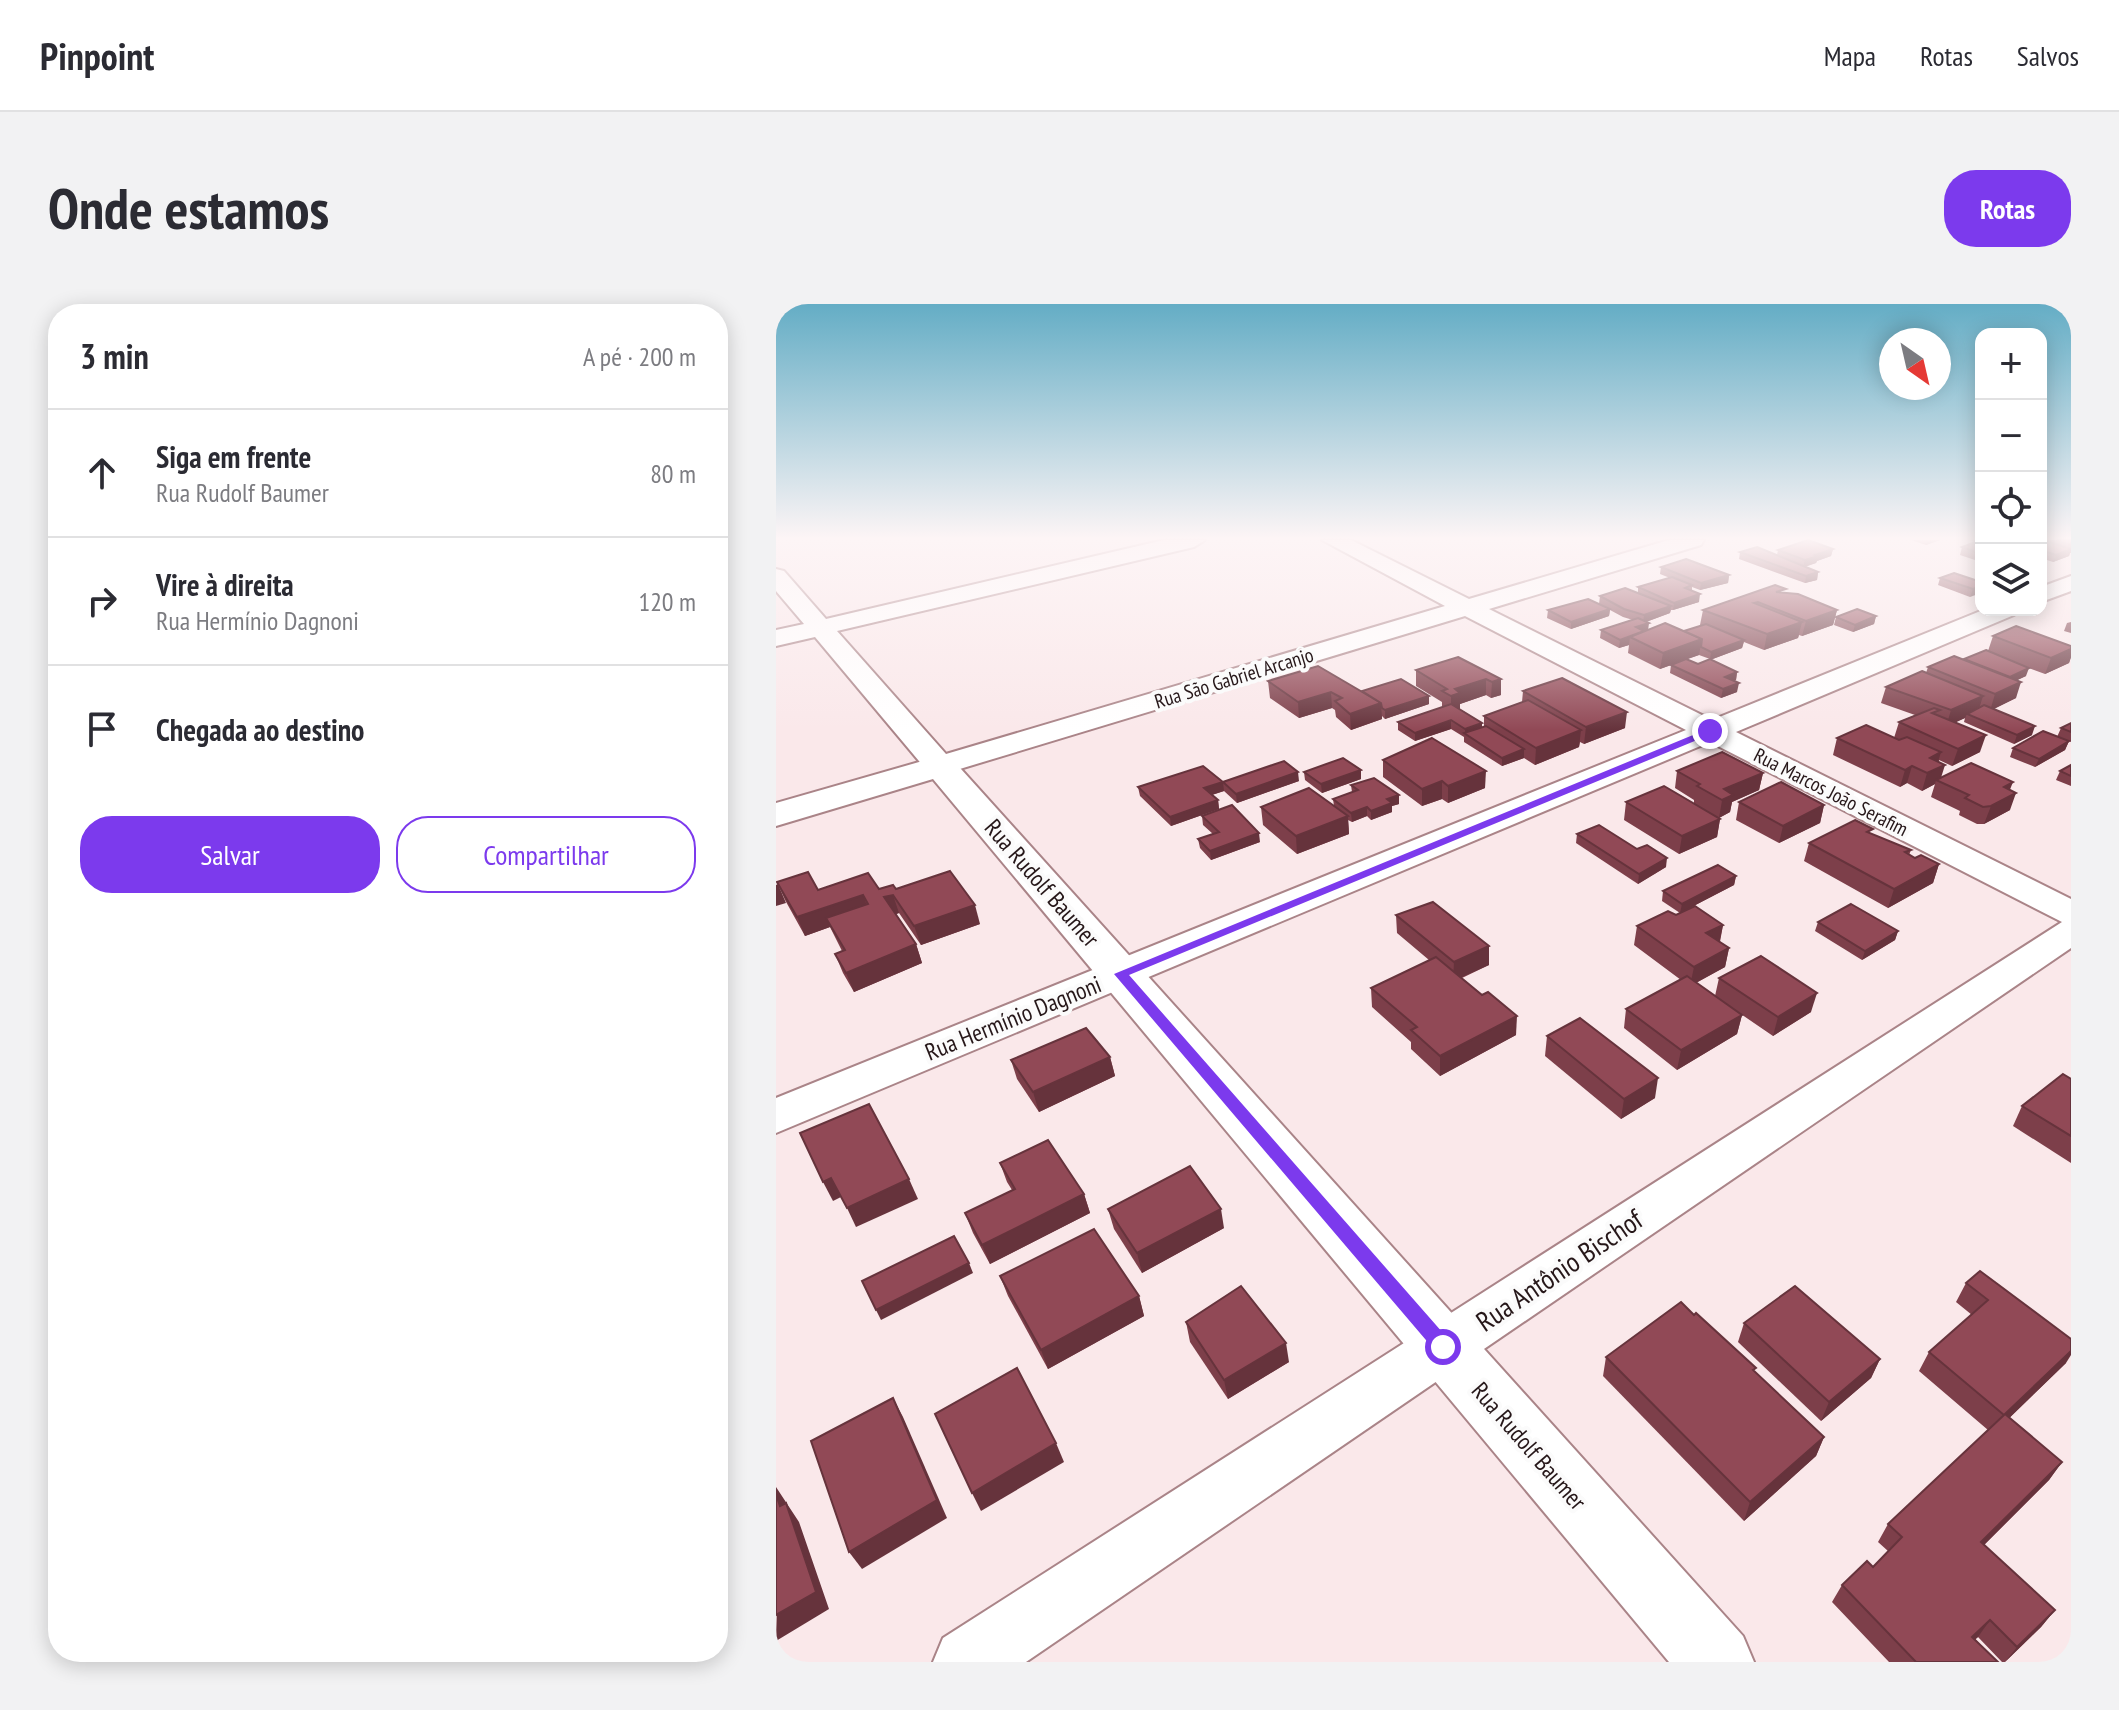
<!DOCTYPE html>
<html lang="pt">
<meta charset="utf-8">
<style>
:root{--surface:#fff;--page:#f2f2f3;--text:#2b2b33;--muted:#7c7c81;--line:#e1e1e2;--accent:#7c3aed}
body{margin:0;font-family:"PT Sans Narrow",sans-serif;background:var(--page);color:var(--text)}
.controls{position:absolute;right:24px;top:24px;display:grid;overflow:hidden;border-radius:16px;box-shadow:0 4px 20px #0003}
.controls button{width:72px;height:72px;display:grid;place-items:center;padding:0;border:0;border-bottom:2px solid var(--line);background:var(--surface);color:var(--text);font:40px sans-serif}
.compass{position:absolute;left:1103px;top:24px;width:72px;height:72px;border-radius:50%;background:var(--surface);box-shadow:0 4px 20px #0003;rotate:146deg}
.stop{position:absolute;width:24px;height:24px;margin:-18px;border:6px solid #7c3aed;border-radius:50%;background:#fff}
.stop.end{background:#7c3aed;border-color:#fff;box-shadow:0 2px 8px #0008}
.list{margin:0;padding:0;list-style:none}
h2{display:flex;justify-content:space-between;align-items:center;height:104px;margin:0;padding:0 32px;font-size:34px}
h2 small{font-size:26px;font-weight:400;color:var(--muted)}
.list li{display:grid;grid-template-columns:52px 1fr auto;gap:24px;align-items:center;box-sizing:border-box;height:128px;padding:0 32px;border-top:2px solid var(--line)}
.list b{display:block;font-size:30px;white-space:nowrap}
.list p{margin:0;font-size:26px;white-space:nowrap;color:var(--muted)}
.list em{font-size:26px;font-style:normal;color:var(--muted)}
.actions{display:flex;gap:16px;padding:24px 32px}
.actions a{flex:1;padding:18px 0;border:2px solid var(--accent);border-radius:32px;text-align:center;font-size:28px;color:var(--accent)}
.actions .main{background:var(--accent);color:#fff}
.icon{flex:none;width:44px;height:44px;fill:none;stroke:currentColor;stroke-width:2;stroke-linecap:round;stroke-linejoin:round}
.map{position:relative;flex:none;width:1295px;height:1358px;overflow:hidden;border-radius:32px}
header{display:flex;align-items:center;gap:48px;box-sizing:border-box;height:112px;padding:0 40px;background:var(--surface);border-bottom:2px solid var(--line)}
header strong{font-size:38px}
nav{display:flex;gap:44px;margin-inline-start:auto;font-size:28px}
.intro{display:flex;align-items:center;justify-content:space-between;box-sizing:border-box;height:192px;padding:0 48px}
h1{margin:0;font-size:56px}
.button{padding:20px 36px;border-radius:32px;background:var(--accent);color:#fff;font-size:28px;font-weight:700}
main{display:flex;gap:48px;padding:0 48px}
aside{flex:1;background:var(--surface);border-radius:32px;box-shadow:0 4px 20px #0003}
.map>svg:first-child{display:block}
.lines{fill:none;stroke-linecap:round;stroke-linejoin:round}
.minor-casing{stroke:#aa8488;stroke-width:4}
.tertiary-casing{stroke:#aa8488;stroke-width:4}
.minor{fill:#fff;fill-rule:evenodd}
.tertiary{fill:#fff;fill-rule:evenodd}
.wall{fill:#7d3f4a;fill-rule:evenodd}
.shaded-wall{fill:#66333c}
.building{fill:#914956;stroke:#66333c;stroke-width:2}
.route{fill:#7c3aed}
.labels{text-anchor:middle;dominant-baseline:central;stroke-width:8;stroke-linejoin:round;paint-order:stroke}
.far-street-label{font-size:20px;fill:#261719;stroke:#fbfbfb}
.street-label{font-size:24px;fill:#261719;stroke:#fbfbfb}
.near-street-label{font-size:28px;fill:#261719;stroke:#fbfbfb}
</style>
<header>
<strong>Pinpoint</strong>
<nav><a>Mapa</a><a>Rotas</a><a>Salvos</a></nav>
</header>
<div class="intro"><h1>Onde estamos</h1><a class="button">Rotas</a></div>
<main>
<aside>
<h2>3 min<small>A pé · 200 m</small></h2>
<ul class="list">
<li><svg class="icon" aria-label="ahead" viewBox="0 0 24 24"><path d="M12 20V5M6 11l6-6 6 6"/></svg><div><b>Siga em frente</b><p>Rua Rudolf Baumer</p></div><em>80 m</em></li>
<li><svg class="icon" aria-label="right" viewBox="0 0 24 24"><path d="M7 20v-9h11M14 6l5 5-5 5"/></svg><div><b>Vire à direita</b><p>Rua Hermínio Dagnoni</p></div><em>120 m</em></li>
<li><svg class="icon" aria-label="arrive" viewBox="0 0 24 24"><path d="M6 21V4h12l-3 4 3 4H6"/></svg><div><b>Chegada ao destino</b></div></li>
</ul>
<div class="actions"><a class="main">Salvar</a><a>Compartilhar</a></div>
</aside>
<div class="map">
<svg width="1295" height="1358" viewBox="0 0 1295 1358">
<rect width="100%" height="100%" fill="#fae8ea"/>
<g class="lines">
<g class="minor-casing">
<g id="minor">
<polygon points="388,236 429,236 418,243 61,327 170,450 669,302 546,236 575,236 693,295 893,236 928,236 925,241 713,305 936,416 1207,306 1241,306 1238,311 960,428 1295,595 1295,644 250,1358 157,1358 167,1334 1286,618 934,438 0,829 0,794 910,426 689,312 164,471 153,469 39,333 0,342 0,326 28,320 0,287 0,265 8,267 50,315"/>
<polygon points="1295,272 1295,287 1265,298 1265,283"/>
</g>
</g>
<g class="tertiary-casing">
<polygon id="tertiary" points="164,452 176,455 967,1332 978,1358 893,1358 157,475 0,522 0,499"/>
</g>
<use href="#minor" class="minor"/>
<use href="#tertiary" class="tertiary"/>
</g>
<g class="wall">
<polygon points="1135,236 1164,236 1150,241"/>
<polygon points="1194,236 1205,236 1205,258 1184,251 1186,243 1200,238"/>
<polygon points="1265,236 1295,236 1295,249 1294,249 1293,252 1277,258 1265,254"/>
<polygon points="1057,245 1055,252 1041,257 1040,259 1029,263 1042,268 1041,276 1029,279 963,255 964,248 1001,251 1002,246"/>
<path d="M885,263L953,271L952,279L924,286L916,283V287L923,298L897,306H895L894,309L870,318L872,326L908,327L926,321H924L927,306L1009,289L1061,306L1057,321L1026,332L1023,331L1022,334L988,346L968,338L966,344L934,356L961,368L960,376L958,377L961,388L945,394L894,369L895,361L884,365L852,349L853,341L843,344L824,334L825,326L857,316L847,313L834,306L833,312L795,325L771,314L772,306L823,300L824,292L862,289V283L894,274L884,270ZM923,351L934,355L922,360L911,355Z"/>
<polygon points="1164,274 1205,278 1194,293 1162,281"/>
<polygon points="1100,312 1098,320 1077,328 1058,321 1060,313"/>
<polygon points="1295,318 1295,329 1288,327 1291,319"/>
<polygon points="1217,332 1295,342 1295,353 1293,359 1269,370 1242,360 1250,372 1241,376 1240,394 1217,405 1256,431 1238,440 1188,418 1189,414 1179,418 1204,448 1176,462 1163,456 1165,474 1234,486 1234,506 1208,520 1201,520 1183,511 1184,507 1155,493 1159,480 1146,487 1131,479 1124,483 1057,451 1061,434 1118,434 1123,418 1139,411 1105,399 1110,383 1150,369 1152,363 1188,355 1212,347"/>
<polygon points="640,366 725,375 725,391 715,394 710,391 684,400 684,405 706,419 706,423 708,422 708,412 746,398 747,387 849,424 808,440 804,438 803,443 759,461 748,454 726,462 688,438 688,433 675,425 639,437 622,426 622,418 666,403 666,398 640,382"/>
<polygon points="492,377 586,387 653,400 609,415 606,412 606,415 575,426 560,413 559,406 556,404 523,414 494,394"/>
<polygon points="1295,419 1295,438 1293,437 1289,446 1259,463 1234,453 1237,444 1281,433 1285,424"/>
<polygon points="607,456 709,484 672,499 666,495 646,502 607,473"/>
<polygon points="1295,461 1295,482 1280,476 1284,467"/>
<polygon points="901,467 987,469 983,486 956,498 954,508 943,514 944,515 941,533 903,550 848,516 850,498 918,499 918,496 899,484"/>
<polygon points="528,468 585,475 546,489 529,476"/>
<polygon points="523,477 461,499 448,487 436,491 442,496 443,505 395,522 364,492 362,483 447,478"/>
<polygon points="575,481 623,491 623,500 616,502 616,508 595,516 591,512 576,518 572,516 573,530 521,550 487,521 485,503 558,502 557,495 576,488"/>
<polygon points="963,498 1048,501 1044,519 1003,539 960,516"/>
<polygon points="426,512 484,538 435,556 424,544 422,535 437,530 427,521"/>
<polygon points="801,530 861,545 890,563 862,580 800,539"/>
<polygon points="1096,530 1135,546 1133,551 1139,554 1163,560 1157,579 1112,604 1028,557 1033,539"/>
<polygon points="960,572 958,581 904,609 886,597 887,587"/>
<polygon points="1,578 42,586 103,585 204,620 145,641 123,609 120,610 140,640 146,659 78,688 67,669 59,650 66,647 54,623 29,632 9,596"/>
<polygon points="620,611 713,642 713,661 686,674 740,731 664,772 635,745 635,738 596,703 595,684 653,656 621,629"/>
<polygon points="900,611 947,621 944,638 953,644 949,663 920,679 939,692 943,674 1035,708 997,732 959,706 966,711 961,730 901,766 848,724 850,705 905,676 858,641 861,622"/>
<polygon points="1042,618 1122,627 1119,636 1086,656 1039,627"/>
<polygon points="771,732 879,794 845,815 769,752"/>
<polygon points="334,753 339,772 263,808 241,775 235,756"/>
<polygon points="1295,775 1295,859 1237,822 1246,802"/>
<polygon points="224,859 308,890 314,909 214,960 197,929 189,909 236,886 231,878"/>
<polygon points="332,905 448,924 366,969 338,925"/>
<polygon points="224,972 363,992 368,1012 272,1065 232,992"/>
<polygon points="1190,979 1290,1059 1233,1114 1286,1158 1273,1176 1208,1241 1279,1306 1265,1323 1229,1358 1226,1358 1202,1333 1199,1335 1222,1358 1113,1358 1056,1298 1066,1281 1097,1263 1112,1247 1102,1238 1112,1220 1212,1126 1143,1067 1153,1048 1196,1011 1180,998"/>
<polygon points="918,1011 1048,1133 1040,1152 968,1217 827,1072 830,1053"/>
<polygon points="410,1018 513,1058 452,1095 414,1038"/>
<polygon points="968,1019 1104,1055 1095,1074 1045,1117 962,1038"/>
</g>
<g class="shaded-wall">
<polygon points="1151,236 1164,236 1150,241"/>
<polygon points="1057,245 1055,252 1041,257 1040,259 1027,263 1029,256 1039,251"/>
<polygon points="1295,245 1293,252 1277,258 1280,251"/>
<polygon points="1042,268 1041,276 1029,279 1030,272"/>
<polygon points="953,271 952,279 924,286 925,279"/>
<polygon points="1205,282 1205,289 1194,293 1197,285"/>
<polygon points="924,290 923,298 897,306 898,299"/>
<polygon points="895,302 894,309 867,319 868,311"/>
<polygon points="834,305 833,312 795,325 795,318"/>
<polygon points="1061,306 1057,321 1026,332 1030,317"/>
<polygon points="1100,312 1098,320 1077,328 1079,321"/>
<polygon points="1026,318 1022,334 988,346 991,330"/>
<polygon points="873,319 872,327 859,331 860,323"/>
<polygon points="869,328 854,333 853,341 843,344 844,336"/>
<polygon points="926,335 923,351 884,365 887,349"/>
<polygon points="968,336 966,344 934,356 935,348"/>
<polygon points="1295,345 1295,353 1293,359 1269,370 1275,354"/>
<polygon points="1253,364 1250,372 1229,382 1232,374"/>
<polygon points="961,368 960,376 948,381 949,373"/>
<polygon points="710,375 710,391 684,400 684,405 675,408 675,392 679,385"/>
<polygon points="725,375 725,391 715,394 716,378"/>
<polygon points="1245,378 1240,394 1214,407 1219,390"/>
<polygon points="963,379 961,388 945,394 947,385"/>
<polygon points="555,388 556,404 523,414 522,398"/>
<polygon points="653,392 653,400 609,415 609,406"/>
<polygon points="1207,392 1202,408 1191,410 1189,414 1170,423 1175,406"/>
<polygon points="605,399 606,415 575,426 574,410"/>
<polygon points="851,408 849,424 808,440 810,423"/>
<polygon points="675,416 675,425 639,437 639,429"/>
<polygon points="706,419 706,428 689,430 689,425"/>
<polygon points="1259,422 1256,431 1238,440 1241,431"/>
<polygon points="805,426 803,443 759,461 760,444"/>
<polygon points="1210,431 1204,448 1176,462 1182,445"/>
<polygon points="1293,437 1289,446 1259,463 1263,455"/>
<polygon points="748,445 748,454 726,462 726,454"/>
<polygon points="1165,448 1160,465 1169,461 1164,477 1160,476 1159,480 1146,487 1151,469 1154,454"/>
<polygon points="1136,462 1131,479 1124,483 1129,466"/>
<polygon points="585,466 585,475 546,489 545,480"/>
<polygon points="710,467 709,484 672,499 672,482"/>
<polygon points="522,468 523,477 461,499 460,490"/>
<polygon points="987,469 983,486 956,498 954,508 943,514 948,485"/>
<polygon points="666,477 666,495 646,502 646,485"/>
<polygon points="447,478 448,487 429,493 428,484"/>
<polygon points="1237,478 1231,493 1240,489 1234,506 1208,520 1215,502 1228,483"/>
<polygon points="623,491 623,500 616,502 616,508 595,516 595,507 611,495"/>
<polygon points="442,496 443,505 395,522 394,513"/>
<polygon points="1048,501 1044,519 1003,539 1007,522"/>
<polygon points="591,503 591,512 576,518 575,509"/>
<polygon points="572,512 573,530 521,550 520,532"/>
<polygon points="944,515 941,533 903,550 906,532"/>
<polygon points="483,529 484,538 435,556 434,547"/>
<polygon points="891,554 890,563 862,580 863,570"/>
<polygon points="1163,560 1157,579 1112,604 1118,585"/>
<polygon points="960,572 958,581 904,609 906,600"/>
<polygon points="2,580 10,599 0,602 0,581"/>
<polygon points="87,591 94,610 50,614 54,623 29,632 21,613"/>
<polygon points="117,591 123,609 115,612 108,593"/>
<polygon points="199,601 204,620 145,641 138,622"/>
<polygon points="947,621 943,640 930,629"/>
<polygon points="1122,627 1119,636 1086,656 1089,647"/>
<polygon points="140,640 146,659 78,688 70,669"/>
<polygon points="713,642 713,661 677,677 678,658"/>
<polygon points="953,644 949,663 914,682 918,663"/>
<polygon points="1041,689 1035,708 997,732 1002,713"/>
<polygon points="966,711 961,730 901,766 905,746"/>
<polygon points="741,712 740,731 664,772 664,752"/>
<polygon points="334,753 339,772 263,808 257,788"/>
<polygon points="882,774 879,794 845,815 848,795"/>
<polygon points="55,874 65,893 57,897 47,878"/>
<polygon points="133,875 142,895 80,923 71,904"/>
<polygon points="308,890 314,909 214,960 206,941"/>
<polygon points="445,905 448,924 366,969 361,949"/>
<polygon points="193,959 197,969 105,1016 100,1006"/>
<polygon points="363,992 368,1012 272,1065 265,1046"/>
<polygon points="510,1039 513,1058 452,1095 448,1076"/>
<polygon points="1295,1047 1295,1051 1290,1059 1218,1129 1229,1110"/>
<polygon points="1104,1055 1095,1074 1045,1117 1053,1098"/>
<polygon points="117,1094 127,1113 171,1214 86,1265 73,1248"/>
<polygon points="1048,1133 1040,1152 968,1217 974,1198"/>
<polygon points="280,1139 288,1158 205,1207 196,1189"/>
<polygon points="1286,1158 1273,1176 1193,1256 1205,1238"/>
<polygon points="0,1183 23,1218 53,1305 0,1337 4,1202 0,1190"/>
<polygon points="1279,1306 1265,1323 1229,1358 1241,1343"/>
<polygon points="1214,1316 1202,1333 1184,1350 1196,1333"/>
</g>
<g class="building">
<polygon points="1032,236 1057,245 1039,251 1042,252 1029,256 1002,246"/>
<polygon points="1205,236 1205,250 1186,243"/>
<polygon points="1265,236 1268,236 1295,245 1280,251 1265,246"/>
<polygon points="1281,236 1295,236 1295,241"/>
<polygon points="981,243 1042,268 1030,272 964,248"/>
<polygon points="910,255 953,271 925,279 885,263"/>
<polygon points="1178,269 1205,278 1205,282 1197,285 1164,274"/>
<polygon points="896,273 916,281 909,284 924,290 898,299 862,283"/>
<polygon points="999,281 1010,285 1000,288 1022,290 1061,306 1030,317 982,298 978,299 1026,318 991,330 927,306"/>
<polygon points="849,284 895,302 868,311 848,305 824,292"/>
<polygon points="812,295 834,305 795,318 772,306"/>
<polygon points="1081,305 1100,312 1079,321 1060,313"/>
<polygon points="862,314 873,319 860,323 868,327 844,336 825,326"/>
<polygon points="889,319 926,335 887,349 854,333"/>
<polygon points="930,320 968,336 935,348 925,343 926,335 908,327"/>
<polygon points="1240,322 1295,342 1295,345 1275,354 1217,332"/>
<polygon points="1210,346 1253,364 1234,373 1188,355"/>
<polygon points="1178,352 1245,378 1219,390 1152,363"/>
<polygon points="682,353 725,375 716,378 710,375 679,385 684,389 675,392 666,387 671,385 640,366"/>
<polygon points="910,355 922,360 934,355 961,368 949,373 963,379 947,385 895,361"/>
<polygon points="542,362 605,399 574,410 559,397 566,394 555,388 522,398 492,377"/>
<polygon points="1146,367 1207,392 1175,406 1110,383"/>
<polygon points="786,374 851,408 810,423 747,387"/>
<polygon points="625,375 653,392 609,406 606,404 605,399 586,387"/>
<polygon points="752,396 805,426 760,444 708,412"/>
<polygon points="675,400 706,419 689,425 675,416 639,429 622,418"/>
<polygon points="1208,401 1259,422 1241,431 1191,410"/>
<polygon points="1158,404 1164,406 1156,409 1210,431 1182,445 1123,418"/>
<polygon points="1295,419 1295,428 1285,424"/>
<polygon points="1090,421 1123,436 1131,433 1165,448 1154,454 1169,461 1151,469 1136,462 1129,466 1061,434"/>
<polygon points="710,422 748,445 726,454 688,429"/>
<polygon points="1267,427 1293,437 1263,455 1237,444"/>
<polygon points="656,434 710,467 672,482 666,477 646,485 607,456"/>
<polygon points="946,448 987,469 948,485 957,491 946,496 921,482 924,480 901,467"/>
<polygon points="567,454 585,466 545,480 528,468"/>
<polygon points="508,457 522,468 460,490 447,478"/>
<polygon points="1195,459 1237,478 1228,483 1240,489 1215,502 1207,503 1189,494 1193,491 1160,476"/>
<polygon points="1295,461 1295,472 1284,467"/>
<polygon points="427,462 447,478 428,484 442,496 394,513 362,483"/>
<polygon points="598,474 623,491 611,495 616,499 595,507 591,503 575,509 557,495 582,486 575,481"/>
<polygon points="1005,478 1048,501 1007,522 963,498"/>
<polygon points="888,482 944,515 906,532 850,498"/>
<polygon points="533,484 572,512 520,532 485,503"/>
<polygon points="456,501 483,529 434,547 422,535 443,528 426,512"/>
<polygon points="1079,516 1097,525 1091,528 1135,546 1129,548 1139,554 1145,551 1163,560 1118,585 1033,539"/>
<polygon points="823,521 861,545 871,541 891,554 863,570 801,530"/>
<polygon points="942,561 960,572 906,600 887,587"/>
<polygon points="174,567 199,601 138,622 117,591 108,593 140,640 70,669 59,650 69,646 50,614 92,600 87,591 21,613 1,578 32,568 42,586 92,569 103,585 117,581 120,585"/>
<polygon points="657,598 713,642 678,658 620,611"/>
<polygon points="1075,600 1122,627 1089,647 1042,618"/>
<polygon points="919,602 947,621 930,629 953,644 918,663 861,622 892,607 900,611"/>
<polygon points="985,652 1041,689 1002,713 943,674"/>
<polygon points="660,653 706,691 712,688 741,712 664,752 635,726 641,723 595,684"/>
<polygon points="911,672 966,711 905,746 850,705"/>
<polygon points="804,714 882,774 848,795 771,732"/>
<polygon points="310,724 334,753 257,788 235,756"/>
<polygon points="1287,770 1295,775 1295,832 1246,802"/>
<polygon points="93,800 133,875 71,904 55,874 47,878 24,829"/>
<polygon points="272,836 308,890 206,941 189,909 239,885 224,859"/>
<polygon points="414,862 445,905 361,949 332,905"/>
<polygon points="318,925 363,992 265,1046 224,972"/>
<polygon points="178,932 193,959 100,1006 86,977"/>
<polygon points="1204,967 1295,1035 1295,1047 1229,1110 1286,1158 1205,1238 1279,1306 1241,1343 1214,1316 1196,1333 1222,1358 1140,1358 1066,1281 1091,1257 1097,1263 1126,1233 1112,1220 1228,1111 1153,1048 1212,996 1190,979"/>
<polygon points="465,982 510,1039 448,1076 410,1018"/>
<polygon points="1019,982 1104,1055 1053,1098 968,1019"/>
<polygon points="905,998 918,1011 920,1009 980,1064 977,1066 1048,1133 974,1198 830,1053"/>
<polygon points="241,1064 280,1139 196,1189 159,1110"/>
<polygon points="117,1094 161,1196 73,1248 35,1137"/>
<polygon points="0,1190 4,1202 10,1199 40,1288 0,1311"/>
</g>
<linearGradient id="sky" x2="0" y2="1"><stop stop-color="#64adc5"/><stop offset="0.55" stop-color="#fdf5f6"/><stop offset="1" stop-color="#fdf5f6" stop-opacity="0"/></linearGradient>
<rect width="1295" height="426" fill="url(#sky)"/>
<polygon class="route" points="934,424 938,429 353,671 674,1037 674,1049 661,1049 338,670"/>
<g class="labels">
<g class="far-street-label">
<text transform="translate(458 374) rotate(-17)">Rua São Gabriel Arcanjo</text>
<text transform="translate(1055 488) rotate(27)">Rua Marcos João Serafim</text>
</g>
<g class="street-label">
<text transform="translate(266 579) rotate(49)">Rua Rudolf Baumer</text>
<text transform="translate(237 714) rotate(-22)">Rua Hermínio Dagnoni</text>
<text transform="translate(753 1142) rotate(49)">Rua Rudolf Baumer</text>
</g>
<g class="near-street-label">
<text transform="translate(783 966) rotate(-34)">Rua Antônio Bischof</text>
</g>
</g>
</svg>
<div class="controls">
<button>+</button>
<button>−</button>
<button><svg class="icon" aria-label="locate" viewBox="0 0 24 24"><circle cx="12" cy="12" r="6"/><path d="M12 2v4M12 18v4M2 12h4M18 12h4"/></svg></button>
<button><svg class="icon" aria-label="layers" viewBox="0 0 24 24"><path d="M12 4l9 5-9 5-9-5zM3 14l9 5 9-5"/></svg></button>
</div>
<svg class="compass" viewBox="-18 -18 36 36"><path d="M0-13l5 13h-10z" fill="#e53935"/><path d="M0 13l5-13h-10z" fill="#7c7c81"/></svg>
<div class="stop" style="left:667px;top:1043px"></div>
<div class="stop end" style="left:934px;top:427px"></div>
</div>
</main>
